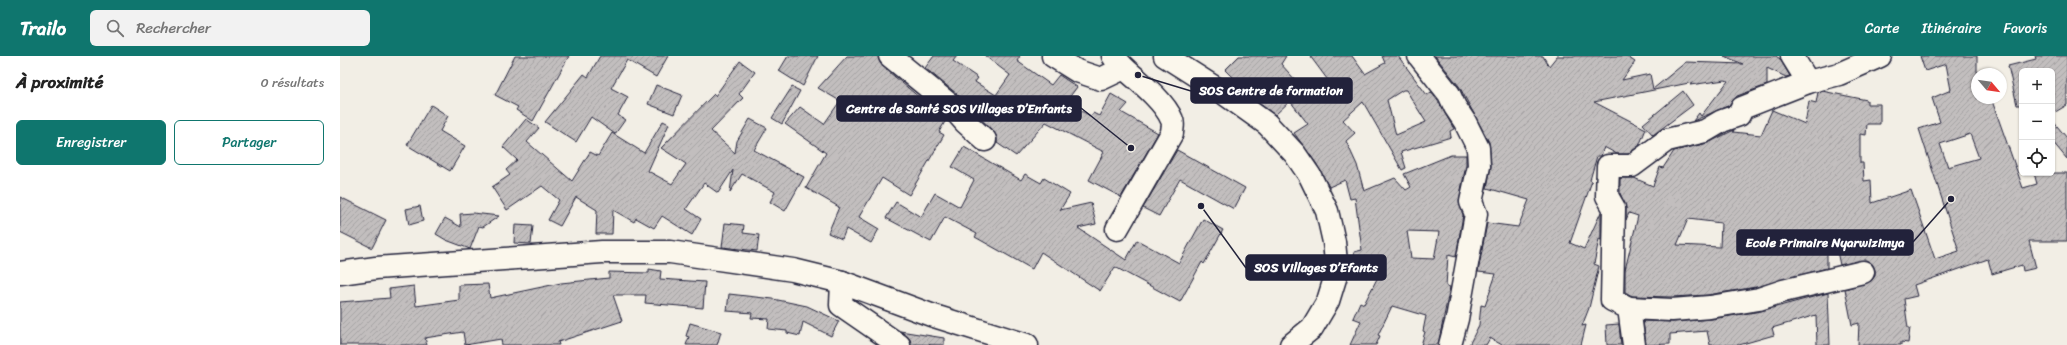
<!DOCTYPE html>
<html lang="fr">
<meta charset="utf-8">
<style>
:root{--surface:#fff;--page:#f2f2f2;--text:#222;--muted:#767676;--line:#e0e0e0;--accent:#0f766e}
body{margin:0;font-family:Sriracha,sans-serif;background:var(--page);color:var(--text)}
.controls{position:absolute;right:12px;top:12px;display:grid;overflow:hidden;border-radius:6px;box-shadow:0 1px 3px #0004}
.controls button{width:36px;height:36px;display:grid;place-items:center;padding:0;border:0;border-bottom:1px solid var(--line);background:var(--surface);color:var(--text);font:20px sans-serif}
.compass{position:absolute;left:1631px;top:12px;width:36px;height:36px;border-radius:50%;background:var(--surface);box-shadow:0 1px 3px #0004;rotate:119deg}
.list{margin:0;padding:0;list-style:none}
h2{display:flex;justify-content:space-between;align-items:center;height:52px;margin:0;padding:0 16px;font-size:17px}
h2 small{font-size:13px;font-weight:400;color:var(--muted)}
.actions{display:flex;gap:8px;padding:12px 16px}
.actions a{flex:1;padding:9px 0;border:1px solid var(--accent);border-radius:6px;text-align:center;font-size:14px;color:var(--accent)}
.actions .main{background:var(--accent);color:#fff}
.icon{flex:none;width:22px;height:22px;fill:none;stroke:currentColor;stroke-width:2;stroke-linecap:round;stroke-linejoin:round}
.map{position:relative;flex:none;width:1727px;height:289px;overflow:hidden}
header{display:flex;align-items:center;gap:24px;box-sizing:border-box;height:56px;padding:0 20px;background:var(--accent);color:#fff}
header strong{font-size:19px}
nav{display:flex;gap:22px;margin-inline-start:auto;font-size:14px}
.search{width:280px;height:36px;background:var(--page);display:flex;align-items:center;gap:10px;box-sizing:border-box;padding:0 14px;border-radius:6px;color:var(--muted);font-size:15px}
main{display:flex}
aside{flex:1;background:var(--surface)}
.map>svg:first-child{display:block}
.building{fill:url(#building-hatch);stroke:#22223b;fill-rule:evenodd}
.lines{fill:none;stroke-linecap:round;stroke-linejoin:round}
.minor-casing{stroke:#22223b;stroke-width:25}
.minor{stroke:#fbf7ec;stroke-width:22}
.leader{fill:none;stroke:#22223b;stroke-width:1.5}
.callout-dot{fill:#22223b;stroke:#fbf7ec;stroke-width:1.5}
.callout{fill:#22223b;stroke:#22223b;stroke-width:1.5}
.callout-label{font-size:13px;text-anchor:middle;font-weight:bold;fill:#fff}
</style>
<header>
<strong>Trailo</strong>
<div class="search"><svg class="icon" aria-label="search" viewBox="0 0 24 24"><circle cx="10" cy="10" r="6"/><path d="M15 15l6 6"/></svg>Rechercher</div>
<nav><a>Carte</a><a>Itinéraire</a><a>Favoris</a></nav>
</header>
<main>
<aside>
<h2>À proximité<small>0 résultats</small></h2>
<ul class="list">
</ul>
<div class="actions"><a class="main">Enregistrer</a><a>Partager</a></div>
</aside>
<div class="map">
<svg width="1727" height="289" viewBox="0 0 1727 289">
<defs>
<pattern id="building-hatch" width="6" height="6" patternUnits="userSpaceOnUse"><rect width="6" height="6" fill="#c2bebe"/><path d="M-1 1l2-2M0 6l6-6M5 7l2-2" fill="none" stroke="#a6a3a4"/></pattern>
</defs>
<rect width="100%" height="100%" fill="#f2eee5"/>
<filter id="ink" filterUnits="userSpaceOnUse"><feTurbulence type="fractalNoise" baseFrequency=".025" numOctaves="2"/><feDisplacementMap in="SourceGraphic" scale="8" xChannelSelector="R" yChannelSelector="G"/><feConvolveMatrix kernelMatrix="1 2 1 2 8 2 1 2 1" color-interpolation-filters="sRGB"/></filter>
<g filter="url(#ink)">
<g class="building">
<polygon points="175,0 229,0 193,65 176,54 178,51 155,39"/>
<polygon points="260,0 328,0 316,21 287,4 271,32 288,41 278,59 285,64 275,78 251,61 236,86 205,66 244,18 248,21"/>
<polygon points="448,0 478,0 463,30 439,15"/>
<polygon points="507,0 538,0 542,10 606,64 599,76 604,79 569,139 542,122 519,161 539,173 531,187 506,173 502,183 488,177 499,151 466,132 486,97 445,68 460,51 484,68 500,45 478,32"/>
<polygon points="594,0 617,0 613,5 638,22 635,26 656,39 670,19 645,0 680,0 677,5 711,29 719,19 737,31 725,47 751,60 753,57 759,60 771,38 788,48 781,56 818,77 781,141 749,124 764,96 706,66 676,100 657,87 657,81 653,75 617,38 585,12"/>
<path d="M899,0H946L941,8L965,35L980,24L993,31L970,0H1012L1025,18L1045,7L1042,0H1058L1087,39L1091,36L1098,45L1114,73L1110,75L1111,81L1061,96L1066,112L1062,114L1023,46L1003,64L1015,77L1006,85L1017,109L1024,135L1055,122L1066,134L1071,131L1064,118L1111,99H1126V109L1119,144L1123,159L1116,201L1108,199L1106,230L1110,231L1098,289H1081L1085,276L1083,275L1086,260L1052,250L1038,279L1040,280L1036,289H1010L1021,265L1013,262L1020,246L1024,248L1042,213L1017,217L1014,196L1022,194L1015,142L1010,143L1005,124L989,131L976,107L954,77L968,68L950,45L935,59L898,32L900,29L885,14ZM1063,34H1066L1086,66L1056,79L1047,44ZM1067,175L1099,176L1094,203L1071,202Z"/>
<polygon points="1095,0 1203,0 1209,10 1217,0 1286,0 1295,6 1282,24 1310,18 1313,33 1346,6 1403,8 1384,0 1436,0 1440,3 1450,20 1446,21 1427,12 1427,29 1397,40 1390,49 1353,65 1359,57 1361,60 1388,25 1385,24 1350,29 1354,26 1254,46 1306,73 1299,90 1288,98 1277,98 1264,91 1261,100 1257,100 1250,124 1252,125 1230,187 1244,193 1261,156 1261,184 1259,183 1254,208 1259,210 1249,252 1242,270 1246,269 1241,289 1162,289 1150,282 1146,289 1129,289 1139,269 1141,249 1145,250 1156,218 1138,216 1147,167 1178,171 1189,144 1147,132 1151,110 1149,86 1119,30"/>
<path d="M1580,0H1637V42H1651L1683,132L1697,128L1694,117H1727V185H1689L1696,212L1683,215L1682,209L1652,218L1648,203L1574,229L1577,240L1564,243L1568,272H1570L1568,287L1561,286V289H1518L1519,267L1512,269L1505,233L1531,225L1535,220V214L1532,208L1526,204L1500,209L1496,191L1487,192V212L1416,231L1368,239L1332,241L1292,240L1285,236V214L1298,160L1289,157L1286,164V152L1280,137V122H1294L1313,130L1320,111L1323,112L1334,95L1368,87L1394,74L1393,76L1421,79L1432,54L1465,68L1469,45L1476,47L1478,36L1482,35L1527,44V48H1540V68H1527L1526,79L1520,78V107H1523L1524,125L1531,124L1532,147L1571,134L1595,203L1619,195L1579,73L1600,66L1592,42L1611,34L1606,8L1585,15ZM1630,78L1639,102L1608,111L1600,88ZM1348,163L1381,167L1380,191L1337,189Z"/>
<polygon points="1695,0 1727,0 1727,49 1712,58 1712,15 1682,15 1682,49 1677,49 1668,10 1696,3"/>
<polygon points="400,5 415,16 399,38 403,42 371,75 395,97 397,85 410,63 427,72 414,94 464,121 445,155 430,146 435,136 402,118 390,136 393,114 378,137 364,127 346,153 361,163 352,179 322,160 314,172 296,162 294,166 273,154 272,178 256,178 257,154 236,141 220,170 208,164 219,144 202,130 167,154 152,131 170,119 166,114 177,104 163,91 186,63 199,72 187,86 232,125 250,96 258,100 272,77 304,97 323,65 329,68 308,115 332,128 346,108 321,92 374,38 375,40"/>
<polygon points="316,29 342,39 334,58 308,48"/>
<polygon points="452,31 460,35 442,68 432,62"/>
<polygon points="1343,35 1353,49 1313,79 1303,68"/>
<polygon points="91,49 108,60 100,75 125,90 110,115 67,89"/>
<polygon points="1712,64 1727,82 1727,103 1712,85"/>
<polygon points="624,91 681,124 685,118 701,127 704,122 730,138 720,154 751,147 756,168 738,172 786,204 797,184 839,207 863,163 883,174 864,208 862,206 840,246 775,211 760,235 701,196 692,213 635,181 637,178 605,161 591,186 546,162 556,146 581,161 595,137 620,151 634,124 612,111"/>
<polygon points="837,94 905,132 894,153 840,123 819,160 803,152"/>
<polygon points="0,141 46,164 32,192 0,176"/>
<polygon points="80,150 83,165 69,169 66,153"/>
<polygon points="133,157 159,160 143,171 139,170 130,193 106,184 96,178 105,162 121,171 120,158"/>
<polygon points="385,167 404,169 403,177 419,179 417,195 382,191"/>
<polygon points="175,169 193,170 191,188 174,187"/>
<polygon points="309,213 321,215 320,223 365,226 363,252 305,247 306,239 273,239 282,265 218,286 219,289 162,289 161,283 125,289 123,276 85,282 87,289 0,289 0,246 50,242 49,233 74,230 76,250 119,244 119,229 148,228 150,242 221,227 269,222 269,216 309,217"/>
<polygon points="1488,237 1490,289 1477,289 1476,259 1432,272 1434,279 1399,289 1370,289 1367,275 1330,278 1330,288 1306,289 1303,265 1333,266 1372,263 1421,255"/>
<polygon points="389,238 433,243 467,250 499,265 491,280 463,266 460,280 447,277 447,275 428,273 429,263 411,262 412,257 387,255"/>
<polygon points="350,267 381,276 377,289 346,289 349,281 346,280"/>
<polygon points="1279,268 1281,289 1267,289 1266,269"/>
<polygon points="560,275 604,282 604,289 571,288 570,283"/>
</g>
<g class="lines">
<g class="minor-casing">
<g id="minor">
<polyline points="550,0 609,48 625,66 645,84"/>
<polyline points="713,0 737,15 761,23 784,12 773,0"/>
<polyline points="825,0 885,38 927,68 955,98 970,120 987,155 994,186 997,216 988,245 972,272 951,289"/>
<polyline points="1079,0 1109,38 1115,51 1125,66 1138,92 1139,110 1131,146 1136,158 1117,263 1110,289"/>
<polyline points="1452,0 1468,26"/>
<path d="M777,173L832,77C832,73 834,68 832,64C825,46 799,25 784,12"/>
<polyline points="0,217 36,212 262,196 330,196 453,214 502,226 591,259 687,289"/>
<polyline points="502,226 501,249 559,289"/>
<polyline points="1289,252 1332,254 1370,251 1419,243 1443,235 1523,216"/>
<polyline points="1294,289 1289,252 1272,244 1274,152 1267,140 1268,110 1292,110 1327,84 1365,75 1382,65 1399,59 1402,52 1468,26 1499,18 1540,0"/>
</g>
</g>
<use href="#minor" class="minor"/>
</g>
</g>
<path class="leader" d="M798 19L851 35M791 92L741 52M1611 143L1573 186M861 150L906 212"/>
<g class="callout-dot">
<circle cx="798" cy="19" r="4"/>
<circle cx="791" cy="92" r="4"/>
<circle cx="1611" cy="143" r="4"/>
<circle cx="861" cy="150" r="4"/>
</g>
<g class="callout">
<rect x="851" y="22" width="161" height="25" rx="4"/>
<rect x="497" y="40" width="244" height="25" rx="4"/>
<rect x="1397" y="174" width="176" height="25" rx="4"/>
<rect x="906" y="199" width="140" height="25" rx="4"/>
</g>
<g class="callout-label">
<text x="931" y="39">SOS Centre de formation</text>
<text x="619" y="57">Centre de Santé SOS Villages D’Enfants</text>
<text x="1485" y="191">Ecole Primaire Nyarwizimya</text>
<text x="976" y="216">SOS Villages D’Efants</text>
</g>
</svg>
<div class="controls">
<button>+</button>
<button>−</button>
<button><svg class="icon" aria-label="locate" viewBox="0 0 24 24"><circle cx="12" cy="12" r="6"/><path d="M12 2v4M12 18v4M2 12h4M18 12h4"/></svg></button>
</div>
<svg class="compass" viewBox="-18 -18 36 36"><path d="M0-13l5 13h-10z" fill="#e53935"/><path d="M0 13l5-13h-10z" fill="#767676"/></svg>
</div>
</main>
